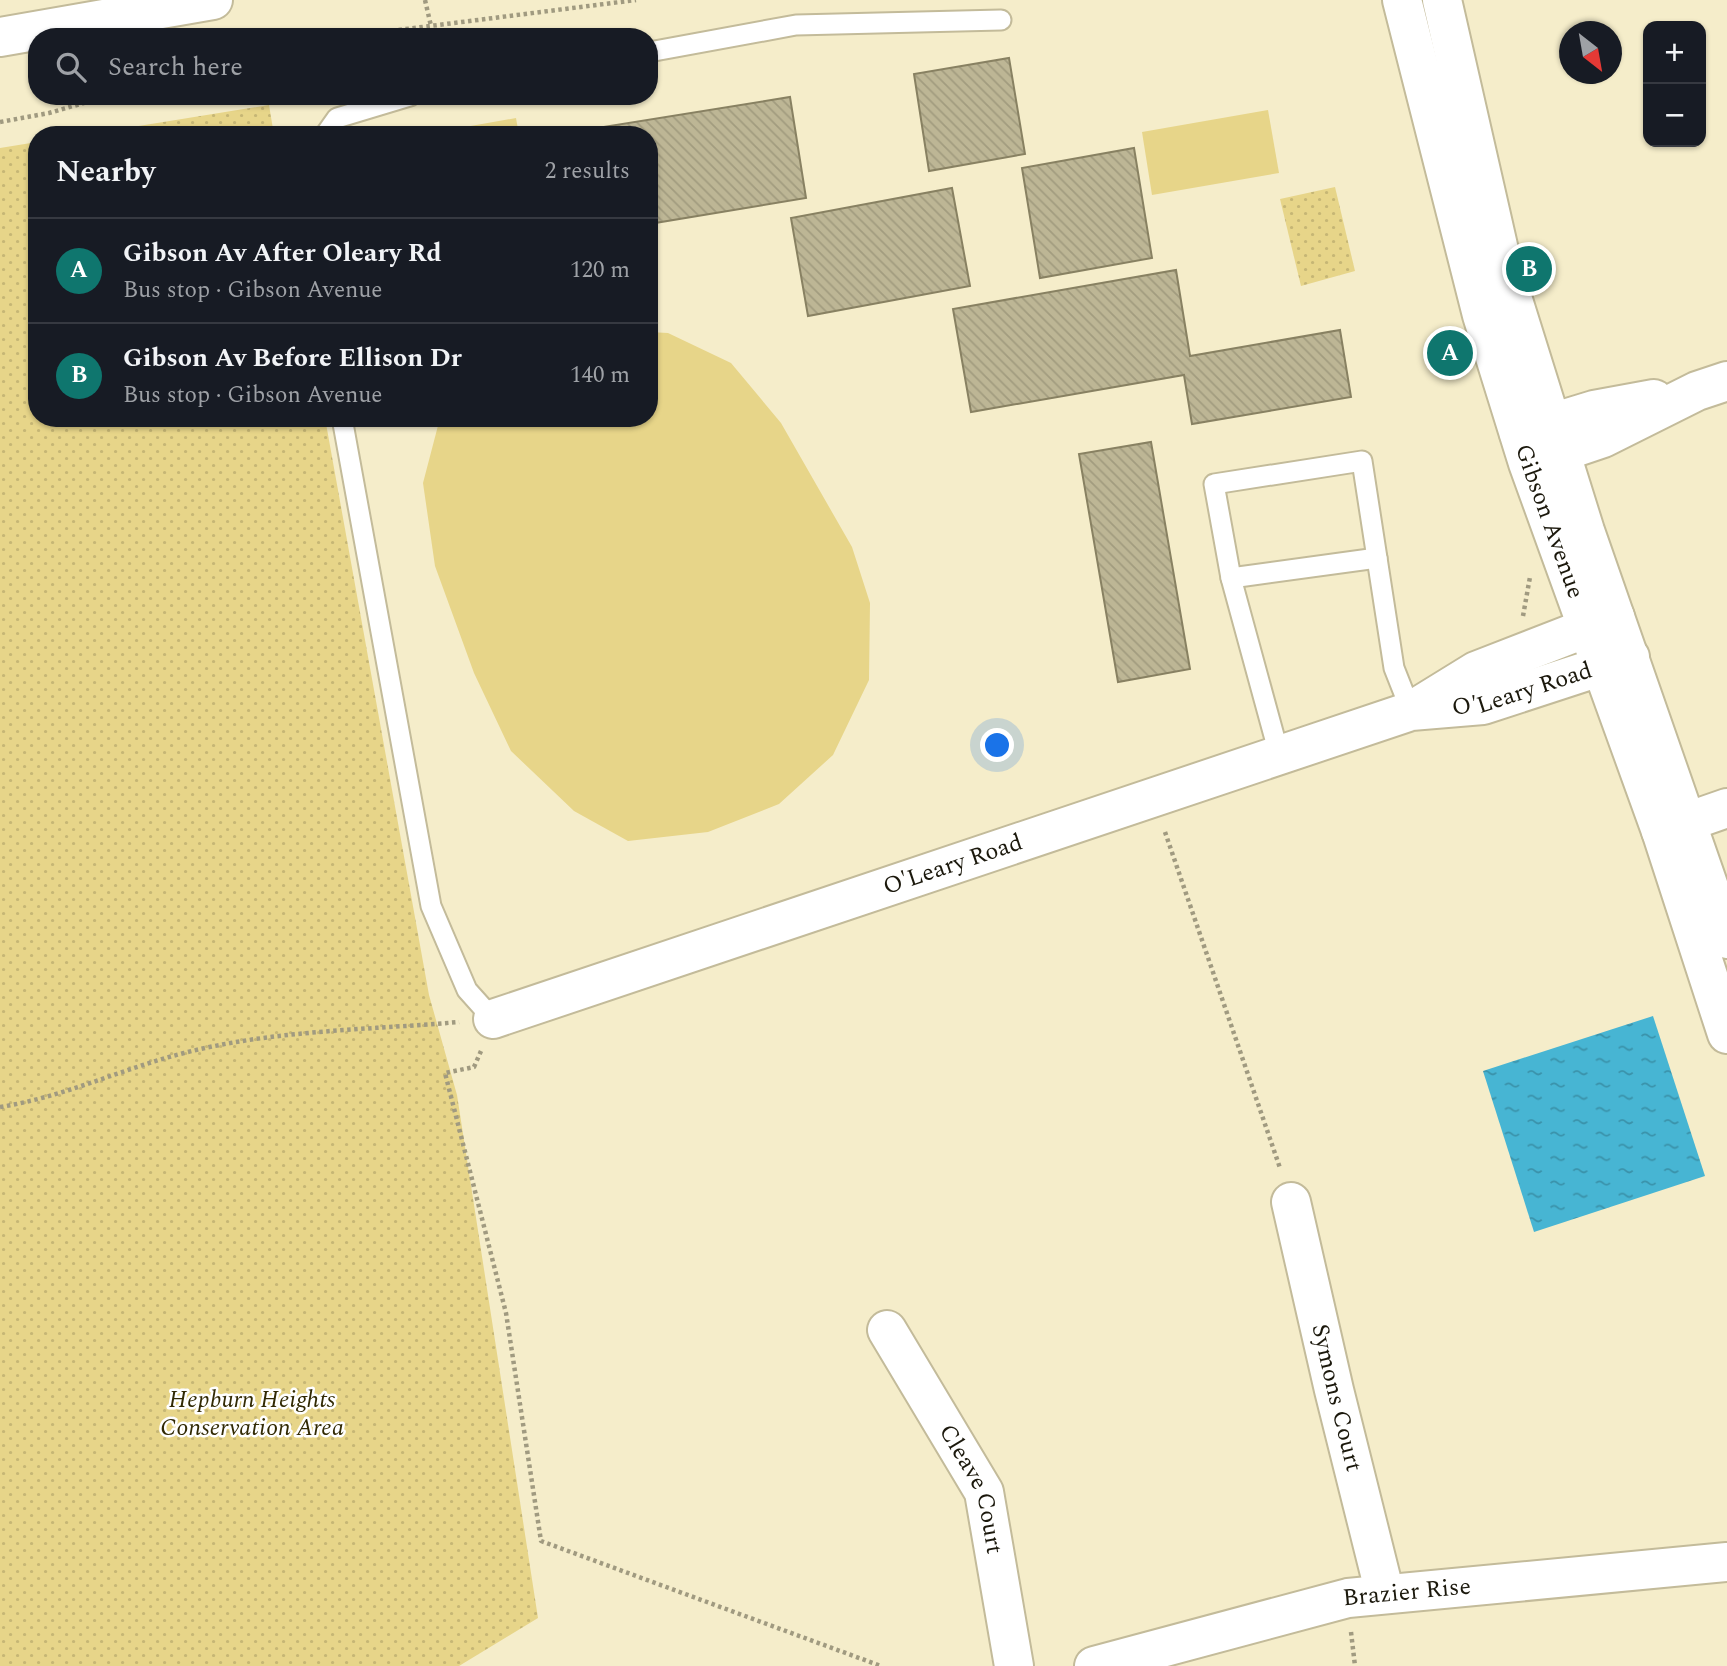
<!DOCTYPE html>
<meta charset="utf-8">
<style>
:root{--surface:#171b24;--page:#20242c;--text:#f1f3f6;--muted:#9ea1a6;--line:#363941;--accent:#0f766e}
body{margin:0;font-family:Spectral,serif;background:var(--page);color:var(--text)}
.controls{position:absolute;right:21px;top:21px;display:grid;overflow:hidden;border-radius:14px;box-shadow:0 2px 5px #0004}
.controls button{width:63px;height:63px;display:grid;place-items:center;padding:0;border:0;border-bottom:2px solid var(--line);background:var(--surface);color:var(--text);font:35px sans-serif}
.compass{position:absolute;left:1559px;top:21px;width:63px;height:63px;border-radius:50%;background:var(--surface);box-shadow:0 2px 5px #0004;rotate:149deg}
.you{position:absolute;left:998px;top:746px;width:24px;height:24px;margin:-18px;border:5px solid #fff;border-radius:50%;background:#1a73e8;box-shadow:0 0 0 10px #1a73e833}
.badge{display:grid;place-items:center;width:46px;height:46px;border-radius:50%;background:var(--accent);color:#fff;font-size:23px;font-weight:700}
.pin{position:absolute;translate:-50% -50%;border:4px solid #fff;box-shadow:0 2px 7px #0006}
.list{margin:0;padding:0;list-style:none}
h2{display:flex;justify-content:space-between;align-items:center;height:91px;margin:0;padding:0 28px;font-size:30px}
h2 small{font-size:23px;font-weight:400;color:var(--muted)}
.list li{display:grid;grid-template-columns:46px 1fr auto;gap:21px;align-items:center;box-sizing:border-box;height:105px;padding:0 28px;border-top:2px solid var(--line)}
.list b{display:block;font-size:26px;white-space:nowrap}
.list p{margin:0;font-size:23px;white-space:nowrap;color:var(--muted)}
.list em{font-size:23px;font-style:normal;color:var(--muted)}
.icon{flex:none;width:38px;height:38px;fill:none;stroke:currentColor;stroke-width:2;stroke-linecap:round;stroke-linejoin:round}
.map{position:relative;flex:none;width:1727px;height:1666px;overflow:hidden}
.search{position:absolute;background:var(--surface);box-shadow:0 2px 5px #0004;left:28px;top:28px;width:630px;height:77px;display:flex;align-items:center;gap:18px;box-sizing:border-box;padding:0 24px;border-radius:28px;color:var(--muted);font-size:26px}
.panel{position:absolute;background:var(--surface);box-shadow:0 2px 5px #0004;left:28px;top:126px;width:630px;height:301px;border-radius:28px}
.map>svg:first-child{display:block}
.grass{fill:url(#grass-dots)}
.pitch{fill:#e7d589}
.water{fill:url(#water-ripples)}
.building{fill:url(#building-back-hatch);stroke:#888162;stroke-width:2}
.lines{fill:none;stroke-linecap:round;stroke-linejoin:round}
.lane-casing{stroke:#c3bb9a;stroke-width:23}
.street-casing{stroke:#c3bb9a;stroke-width:42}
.secondary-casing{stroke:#c3bb9a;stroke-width:42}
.primary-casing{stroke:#c3bb9a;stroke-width:42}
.path{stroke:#a09a80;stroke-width:4.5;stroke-dasharray:3.5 3.5;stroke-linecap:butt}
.lane{stroke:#fff;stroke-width:19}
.street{stroke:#fff;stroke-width:38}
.secondary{stroke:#fff;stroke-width:38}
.primary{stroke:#fff;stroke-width:38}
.labels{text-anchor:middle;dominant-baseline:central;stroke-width:5;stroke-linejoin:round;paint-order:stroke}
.street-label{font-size:24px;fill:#1b180c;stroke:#fff}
.park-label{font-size:24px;font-style:italic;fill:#312903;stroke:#fff}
</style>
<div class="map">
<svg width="1727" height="1666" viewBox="0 0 1727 1666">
<defs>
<pattern id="grass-dots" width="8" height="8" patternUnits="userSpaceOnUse" patternTransform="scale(1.75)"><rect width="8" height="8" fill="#e7d589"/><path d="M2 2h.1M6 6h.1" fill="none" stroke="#c6b675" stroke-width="1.8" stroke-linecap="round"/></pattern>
<pattern id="water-ripples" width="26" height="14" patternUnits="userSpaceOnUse" patternTransform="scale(1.75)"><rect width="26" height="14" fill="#47b5d3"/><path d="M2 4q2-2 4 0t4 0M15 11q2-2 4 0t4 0" fill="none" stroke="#3a92aa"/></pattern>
<pattern id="building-back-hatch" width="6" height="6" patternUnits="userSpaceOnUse" patternTransform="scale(1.75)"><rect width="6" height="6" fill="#bdb695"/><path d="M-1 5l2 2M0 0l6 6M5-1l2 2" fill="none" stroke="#a29c7f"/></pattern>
</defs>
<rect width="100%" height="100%" fill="#f5edca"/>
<g class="grass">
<polygon points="269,105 274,135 83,135"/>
<polygon points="37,142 37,418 325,418 429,995 457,1095 538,1618 459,1666 0,1666 0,148"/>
<polygon points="1335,187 1355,271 1301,286 1280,199"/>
</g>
<g class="pitch">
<polygon points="1268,110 1279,173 1152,195 1142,132"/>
<polygon points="516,118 519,135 420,135"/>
<polygon points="649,332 668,333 731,363 781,423 852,547 870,603 869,680 833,755 779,804 708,832 628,841 574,811 511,751 474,673 435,566 423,483 440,418 649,418"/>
</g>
<polygon class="water" points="1653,1016 1705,1176 1534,1232 1483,1071"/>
<g class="building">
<polygon points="1009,58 1025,154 929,171 914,74"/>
<polygon points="790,97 806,198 649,224 649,135 598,135 597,128"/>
<polygon points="1134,148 1152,258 1040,278 1022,168"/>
<polygon points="952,188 970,286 808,316 791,218"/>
<polygon points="1176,270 1190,356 1340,330 1351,397 1192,424 1184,375 971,412 953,309"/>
<polygon points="1151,442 1190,669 1118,682 1079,454"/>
</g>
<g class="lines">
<g class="lane-casing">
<g id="lane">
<polyline points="649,52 796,25 1001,20"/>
<polyline points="325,135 337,118 410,96"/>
<polyline points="342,418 431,906 467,990 493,1019"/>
<polyline points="1231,578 1377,558"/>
<polyline points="1279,754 1231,578 1214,484 1362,461 1394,668 1411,711"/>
</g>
</g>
<g class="street-casing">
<g id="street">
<polyline points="1519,433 1594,410 1654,399"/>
<polyline points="1529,463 1603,438 1697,391 1727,381"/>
<polyline points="1416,708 1476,671 1615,617"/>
<polyline points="1661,831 1727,808"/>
<path id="s1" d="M493,1019L1411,711L1483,705L1630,657"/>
<path id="s2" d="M1291,1202L1334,1390L1385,1594"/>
<path id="s3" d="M887,1330L984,1492L1014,1666"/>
<path id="s4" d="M1094,1666L1348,1598L1727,1562"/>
</g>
</g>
<g class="secondary-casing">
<g id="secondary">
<path id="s5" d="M1402,0L1482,315L1528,463L1661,831L1727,1034"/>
<polyline points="1442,0 1503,268 1585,531 1727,939"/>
</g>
</g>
<g class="primary-casing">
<polyline id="primary" points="0,37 213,0"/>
</g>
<g class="path">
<polyline points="425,0 431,26"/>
<polyline points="343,37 636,0"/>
<polyline points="0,122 49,113 108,96"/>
<polyline points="1523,616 1530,577"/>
<polyline points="1165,832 1280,1168"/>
<polyline points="481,1051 474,1067 445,1073 506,1313 541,1541 881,1666"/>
<path d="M0,1107C64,1097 121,1069 184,1053C273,1030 367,1030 459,1022"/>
<polyline points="1351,1632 1355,1666"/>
</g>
<use href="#lane" class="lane"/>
<use href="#street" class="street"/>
<use href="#secondary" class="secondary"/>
<use href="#primary" class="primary"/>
</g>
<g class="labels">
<g class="street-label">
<text stroke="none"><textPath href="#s5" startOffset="542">Gibson Avenue</textPath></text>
<text stroke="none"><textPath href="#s1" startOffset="1082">O'Leary Road</textPath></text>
<text stroke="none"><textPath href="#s1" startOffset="485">O'Leary Road</textPath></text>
<text stroke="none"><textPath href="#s2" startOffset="201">Symons Court</textPath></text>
<text stroke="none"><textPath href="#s3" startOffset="182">Cleave Court</textPath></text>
<text stroke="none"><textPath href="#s4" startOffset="322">Brazier Rise</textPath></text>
</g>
<g class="park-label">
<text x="252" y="1400">Hepburn Heights<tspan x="252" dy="28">Conservation Area</tspan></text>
</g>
</g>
</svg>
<div class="controls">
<button>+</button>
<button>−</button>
</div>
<svg class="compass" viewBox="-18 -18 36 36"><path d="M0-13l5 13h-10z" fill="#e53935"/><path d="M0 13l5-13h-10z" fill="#9ea1a6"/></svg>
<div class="you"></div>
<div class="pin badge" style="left:1450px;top:353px">A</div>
<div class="pin badge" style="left:1529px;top:269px">B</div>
<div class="search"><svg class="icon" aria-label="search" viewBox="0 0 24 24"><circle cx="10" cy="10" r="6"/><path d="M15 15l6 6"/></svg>Search here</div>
<section class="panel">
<h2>Nearby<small>2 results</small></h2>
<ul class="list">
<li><span class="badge">A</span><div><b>Gibson Av After Oleary Rd</b><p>Bus stop · Gibson Avenue</p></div><em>120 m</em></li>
<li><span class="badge">B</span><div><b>Gibson Av Before Ellison Dr</b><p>Bus stop · Gibson Avenue</p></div><em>140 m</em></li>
</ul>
</section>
</div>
